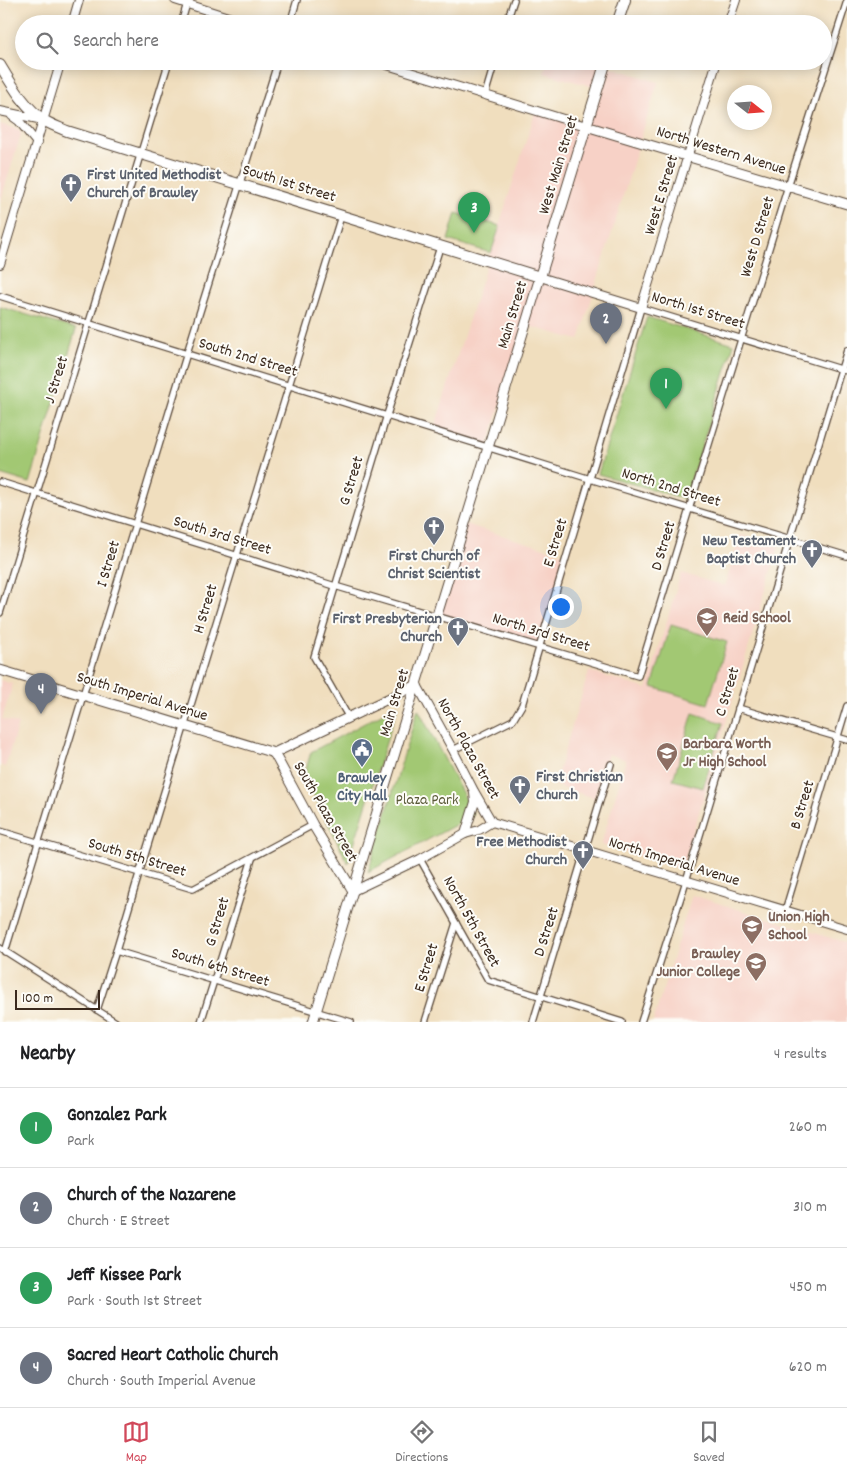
<!DOCTYPE html>
<meta charset="utf-8">
<style>
:root{--surface:#fff;--page:#f6f6f6;--text:#202124;--muted:#757577;--line:#e0e0e0;--accent:#d1495b}
body{margin:0;font-family:Dekko,sans-serif;background:var(--page);color:var(--text)}
.compass{position:absolute;left:727px;top:85px;width:45px;height:45px;border-radius:50%;background:var(--surface);box-shadow:0 2px 12px #0003;rotate:107deg}
.scale{position:absolute;left:15px;bottom:12px;width:85px;box-sizing:border-box;padding-left:5px;border:2px solid #3b2a1e;border-top:0;font-size:14px;line-height:18px;white-space:nowrap;color:#3b2a1e;-webkit-text-stroke:4px #fdfcf7;paint-order:stroke}
.you{position:absolute;left:560px;top:606px;width:18px;height:18px;margin:-12px;border:4px solid #fff;border-radius:50%;background:#1a73e8;box-shadow:0 0 0 8px #1a73e833}
.badge{display:grid;place-items:center;width:32px;height:32px;border-radius:50%;background:var(--accent);color:#fff;font-size:16px;font-weight:700}
.pin{position:absolute;translate:-50% -41px;filter:drop-shadow(0 1px 2px #0008)}
.pin::after{content:'';position:absolute;top:26px;width:18px;height:15px;background:inherit;clip-path:polygon(0 0,100% 0,50% 100%)}
.list{margin:0;padding:0;list-style:none}
h2{display:flex;justify-content:space-between;align-items:center;height:65px;margin:0;padding:0 20px;font-size:21px}
h2 small{font-size:16px;font-weight:400;color:var(--muted)}
.list li{display:grid;grid-template-columns:32px 1fr auto;gap:15px;align-items:center;box-sizing:border-box;height:80px;padding:0 20px;border-top:1px solid var(--line)}
.list b{display:block;font-size:19px;white-space:nowrap}
.list p{margin:0;font-size:16px;white-space:nowrap;color:var(--muted)}
.list em{font-size:16px;font-style:normal;color:var(--muted)}
.icon{flex:none;width:28px;height:28px;fill:none;stroke:currentColor;stroke-width:2;stroke-linecap:round;stroke-linejoin:round}
.map{position:relative;flex:none;width:847px;height:1022px;overflow:hidden}
.search{position:absolute;background:var(--surface);box-shadow:0 2px 12px #0003;left:15px;right:15px;top:15px;height:55px;display:flex;align-items:center;gap:12px;box-sizing:border-box;padding:0 18px;border-radius:28px;color:var(--muted);font-size:19px}
.sheet{height:385px;background:var(--surface)}
nav{display:flex;justify-content:space-around;align-items:center;box-sizing:border-box;height:70px;border-top:1px solid var(--line);background:var(--surface);font-size:14px;color:var(--muted)}
nav a{display:grid;justify-items:center;gap:2px}
nav .on{color:var(--accent)}
.map>svg:first-child{display:block}
.built{fill:#f7d1c6}
.green{fill:#a2c873;stroke:#6e7948}
.lines{fill:none;stroke-linecap:round;stroke-linejoin:round}
.minor-casing{stroke:#564536;stroke-width:8}
.tertiary-casing{stroke:#564536;stroke-width:10}
.secondary-casing{stroke:#564536;stroke-width:11}
.primary-casing{stroke:#564536;stroke-width:11}
.trunk-casing{stroke:#564536;stroke-width:12}
.minor{stroke:#fff;stroke-width:5.5}
.tertiary{stroke:#fff;stroke-width:8}
.secondary{stroke:#fff;stroke-width:9}
.primary{stroke:#fff;stroke-width:9}
.trunk{stroke:#fff;stroke-width:10}
.labels{text-anchor:middle;dominant-baseline:central;stroke-width:4;stroke-linejoin:round;paint-order:stroke}
.street-label{font-size:16px;fill:#3b2a1e;stroke:#fdfcf7}
.worship-label{font-size:16px;font-weight:bold;fill:#5b616d;stroke:#fdfcf7;text-anchor:end}
.education-label{font-size:16px;font-weight:bold;fill:#785e54;stroke:#fdfcf7;text-anchor:start}
.service-label{font-size:16px;font-weight:bold;fill:#4e5e75;stroke:#fdfcf7}
.park-label{font-size:16px;fill:#5a5938;stroke:#fdfcf7}
</style>
<div class="map">
<svg width="847" height="1022" viewBox="0 0 847 1022">
<rect width="100%" height="100%" fill="#fdfcf7"/>
<filter id="ink" filterUnits="userSpaceOnUse"><feTurbulence type="fractalNoise" baseFrequency=".02" numOctaves="2"/><feDisplacementMap in="SourceGraphic" scale="10" xChannelSelector="R" yChannelSelector="G"/><feConvolveMatrix kernelMatrix="1 2 1 2 8 2 1 2 1" color-interpolation-filters="sRGB"/></filter>
<filter id="wash" filterUnits="userSpaceOnUse"><feTurbulence type="fractalNoise" baseFrequency=".0096" numOctaves="4" result="noise"/><feDisplacementMap in="SourceGraphic" scale="20" xChannelSelector="R" yChannelSelector="G"/><feGaussianBlur stdDeviation="1.12" result="paint"/><feColorMatrix in="noise" values="0 0 0 0 0 0 0 0 0 0 0 0 0 0 0 0 0 1.4 0 .05"/><feComposite in="paint" operator="in"/></filter>
<g filter="url(#wash)">
<rect width="100%" height="100%" fill="#f0debe"/>
<g class="built">
<polygon points="547,61 606,61 605,65 658,82 579,340 525,325 488,446 434,429 536,110 586,126 598,88 544,73"/>
<polygon points="0,124 19,130 21,134 0,203"/>
<polygon points="465,524 567,555 539,647 437,616"/>
<polygon points="740,535 779,546 682,869 601,845 626,760 608,754 594,798 554,785 589,671 647,689 681,573 725,586"/>
<polygon points="0,680 13,684 2,719 18,724 5,767 0,765"/>
<polygon points="692,895 847,943 847,1022 653,1022"/>
</g>
<g class="green">
<polygon points="456,213 500,226 491,253 448,240"/>
<polygon points="0,307 76,329 30,483 0,474"/>
<polygon points="647,317 734,344 685,499 598,474"/>
<polygon points="671,625 727,642 708,704 652,687"/>
<polygon points="398,705 348,863 304,776 311,752"/>
<polygon points="418,709 474,815 368,872"/>
<polygon points="693,713 723,723 703,788 673,780"/>
</g>
</g>
<g filter="url(#ink)">
<g class="lines">
<g class="minor-casing">
<g id="minor">
<polyline points="181,24 188,0"/>
<polyline points="290,24 297,0"/>
<polyline points="506,24 514,0"/>
<polyline points="485,95 495,61"/>
<polyline points="0,296 590,479 847,556"/>
<polyline points="0,482 335,586 638,676 788,186 847,1"/>
<polyline points="0,613 169,61"/>
<polyline points="738,708 847,740"/>
<polyline points="349,718 314,657 387,415 440,247"/>
<polyline points="453,750 513,720 522,705 641,308 847,371"/>
<polyline points="0,831 193,889 313,825"/>
<polyline points="420,859 488,980 622,1022"/>
<polyline points="785,911 847,706"/>
<polyline points="0,948 116,1022"/>
<polyline points="116,951 351,1022"/>
<polyline points="5,952 187,353 278,61"/>
<polyline points="97,1010 116,951 139,874 341,216"/>
<polyline points="201,1022 252,859"/>
<polyline points="425,1022 456,923"/>
<polyline points="533,1022 611,764"/>
<polyline points="641,1022 686,881 847,350"/>
</g>
</g>
<g class="tertiary-casing">
<g id="tertiary">
<polyline points="175,0 250,24"/>
<polyline points="72,24 79,0"/>
<polyline points="728,24 736,0"/>
<polyline points="374,61 586,126"/>
<polyline points="0,111 43,120"/>
<polyline points="12,116 19,121 37,143"/>
<polyline points="0,264 61,61"/>
<polyline points="540,277 641,308 717,61"/>
<polyline points="417,685 453,750 474,791 492,822"/>
<polyline points="492,822 847,929"/>
<polyline points="465,834 475,802 474,793"/>
<polyline points="353,891 420,859 465,834 479,830 492,822"/>
</g>
</g>
<g class="secondary-casing">
<g id="secondary">
<polyline points="586,126 847,204"/>
<polyline points="0,670 274,753"/>
<polyline points="274,753 313,825 353,891"/>
<polyline points="274,753 417,685"/>
</g>
</g>
<g class="primary-casing">
<polyline id="primary" points="313,1022 540,277"/>
</g>
<g class="trunk-casing">
<g id="trunk">
<polyline points="617,24 625,0"/>
<path d="M0,65C12,85 25,108 45,121C52,125 60,128 67,131L540,277L606,61"/>
</g>
</g>
<use href="#minor" class="minor"/>
<use href="#tertiary" class="tertiary"/>
<use href="#secondary" class="secondary"/>
<use href="#primary" class="primary"/>
<use href="#trunk" class="trunk"/>
</g>
</g>
<defs>
<g id="church-pin" transform="scale(1.125)"><path d="M0 17L-7.5 6A9.5 9.5 0 1 1 7.5 6Z" fill="#6b7280" stroke="#fdfcf7"/><path d="M-1.2-6h2.4v3.5h3.3v2.4h-3.3V6h-2.4V-.1h-3.3v-2.4h3.3Z" fill="#fff"/></g>
<g id="school-pin" transform="scale(1.125)"><path d="M0 17L-7.5 6A9.5 9.5 0 1 1 7.5 6Z" fill="#8d6e63" stroke="#fdfcf7"/><path d="M0-5L7-2L0 1L-7-2ZM-4 1L0 2.5L4 1V4Q0 6-4 4Z" fill="#fff"/></g>
<g id="civic-pin" transform="scale(1.125)"><path d="M0 17L-7.5 6A9.5 9.5 0 1 1 7.5 6Z" fill="#5c6f8a" stroke="#fdfcf7"/><path d="M-.6-6.5H3V-4.5H.6V-3L4-1V1h2V6H-6V1h2V-1L-.6-3ZM-1.2 2.5V6h2.4V2.5Z" fill="#fff"/></g>
</defs>
<g fill-rule="evenodd">
<use href="#church-pin" x="71" y="184"/>
<use href="#church-pin" x="434" y="527"/>
<use href="#church-pin" x="812" y="550"/>
<use href="#school-pin" x="707" y="618"/>
<use href="#church-pin" x="458" y="628"/>
<use href="#civic-pin" x="362" y="749"/>
<use href="#school-pin" x="667" y="753"/>
<use href="#church-pin" x="520" y="786"/>
<use href="#church-pin" x="583" y="851"/>
<use href="#school-pin" x="752" y="926"/>
<use href="#school-pin" x="756" y="963"/>
</g>
<g class="labels">
<g class="street-label">
<text transform="translate(721 151) rotate(17)">North Western Avenue</text>
<text transform="translate(559 165) rotate(-73)">West Main Street</text>
<text transform="translate(289 184) rotate(17)">South 1st Street</text>
<text transform="translate(662 195) rotate(-73)">West E Street</text>
<text transform="translate(758 237) rotate(-73)">West D Street</text>
<text transform="translate(698 311) rotate(17)">North 1st Street</text>
<text transform="translate(513 315) rotate(-73)">Main Street</text>
<text transform="translate(248 358) rotate(17)">South 2nd Street</text>
<text transform="translate(57 380) rotate(-73)">J Street</text>
<text transform="translate(352 481) rotate(-73)">G Street</text>
<text transform="translate(671 488) rotate(17)">North 2nd Street</text>
<text transform="translate(222 536) rotate(17)">South 3rd Street</text>
<text transform="translate(556 543) rotate(-73)">E Street</text>
<text transform="translate(664 546) rotate(-73)">D Street</text>
<text transform="translate(109 564) rotate(-73)">I Street</text>
<text transform="translate(206 609) rotate(-73)">H Street</text>
<text transform="translate(541 633) rotate(17)">North 3rd Street</text>
<text transform="translate(728 692) rotate(-73)">C Street</text>
<text transform="translate(142 697) rotate(17)">South Imperial Avenue</text>
<text transform="translate(395 703) rotate(-73)">Main Street</text>
<text transform="translate(468 749) rotate(61)">North Plaza Street</text>
<text transform="translate(803 805) rotate(-73)">B Street</text>
<text transform="translate(325 812) rotate(60)">South Plaza Street</text>
<text transform="translate(137 858) rotate(17)">South 5th Street</text>
<text transform="translate(674 862) rotate(17)">North Imperial Avenue</text>
<text transform="translate(218 922) rotate(-73)">G Street</text>
<text transform="translate(471 922) rotate(61)">North 5th Street</text>
<text transform="translate(547 932) rotate(-72)">D Street</text>
<text transform="translate(220 968) rotate(17)">South 6th Street</text>
<text transform="translate(427 968) rotate(-73)">E Street</text>
</g>
<g class="worship-label">
<text x="87" y="175" text-anchor="start">First United Methodist<tspan x="87" dy="18">Church of Brawley</tspan></text>
<text x="796" y="541">New Testament<tspan x="796" dy="18">Baptist Church</tspan></text>
<text x="434" y="556" text-anchor="middle">First Church of<tspan x="434" dy="18">Christ Scientist</tspan></text>
<text x="442" y="619">First Presbyterian<tspan x="442" dy="18">Church</tspan></text>
<text x="536" y="777" text-anchor="start">First Christian<tspan x="536" dy="18">Church</tspan></text>
<text x="567" y="842">Free Methodist<tspan x="567" dy="18">Church</tspan></text>
</g>
<g class="education-label">
<text x="723" y="618">Reid School</text>
<text x="683" y="744">Barbara Worth<tspan x="683" dy="18">Jr High School</tspan></text>
<text x="768" y="917">Union High<tspan x="768" dy="18">School</tspan></text>
<text x="740" y="954" text-anchor="end">Brawley<tspan x="740" dy="18">Junior College</tspan></text>
</g>
<g class="service-label">
<text x="362" y="778">Brawley<tspan x="362" dy="18">City Hall</tspan></text>
</g>
<g class="park-label">
<text x="427" y="800">Plaza Park</text>
</g>
</g>
</svg>
<svg class="compass" viewBox="-18 -18 36 36"><path d="M0-13l5 13h-10z" fill="#e53935"/><path d="M0 13l5-13h-10z" fill="#757577"/></svg>
<div class="scale">100 m</div>
<div class="you"></div>
<div class="pin badge" style="left:666px;top:409px;background:#2e9e5b">1</div>
<div class="pin badge" style="left:606px;top:344px;background:#6b7280">2</div>
<div class="pin badge" style="left:474px;top:233px;background:#2e9e5b">3</div>
<div class="pin badge" style="left:41px;top:714px;background:#6b7280">4</div>
<div class="search"><svg class="icon" aria-label="search" viewBox="0 0 24 24"><circle cx="10" cy="10" r="6"/><path d="M15 15l6 6"/></svg>Search here</div>
</div>
<section class="sheet">
<h2>Nearby<small>4 results</small></h2>
<ul class="list">
<li><span class="badge" style="background:#2e9e5b">1</span><div><b>Gonzalez Park</b><p>Park</p></div><em>260 m</em></li>
<li><span class="badge" style="background:#6b7280">2</span><div><b>Church of the Nazarene</b><p>Church · E Street</p></div><em>310 m</em></li>
<li><span class="badge" style="background:#2e9e5b">3</span><div><b>Jeff Kissee Park</b><p>Park · South 1st Street</p></div><em>450 m</em></li>
<li><span class="badge" style="background:#6b7280">4</span><div><b>Sacred Heart Catholic Church</b><p>Church · South Imperial Avenue</p></div><em>620 m</em></li>
</ul>
</section>
<nav>
<a class="on"><svg class="icon" aria-label="map" viewBox="0 0 24 24"><path d="M3 6l6-2 6 2 6-2v14l-6 2-6-2-6 2zM9 4v14M15 6v14"/></svg>Map</a>
<a><svg class="icon" aria-label="directions" viewBox="0 0 24 24"><path d="M12 3l9 9-9 9-9-9zM9 14v-3h6M13 9l2 2-2 2"/></svg>Directions</a>
<a><svg class="icon" aria-label="saved" viewBox="0 0 24 24"><path d="M7 4h10v16l-5-4-5 4z"/></svg>Saved</a>
</nav>
